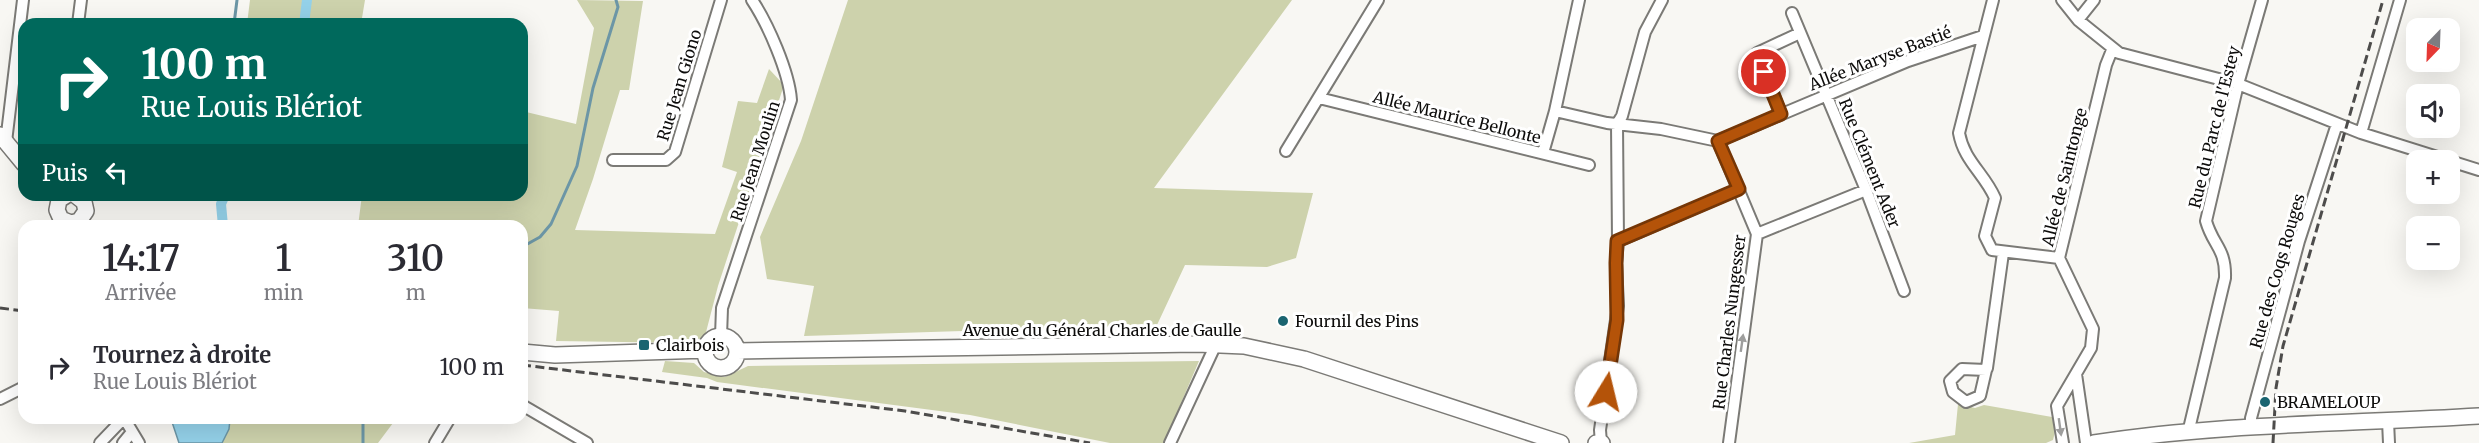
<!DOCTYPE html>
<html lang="fr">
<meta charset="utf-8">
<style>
body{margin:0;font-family:Merriweather,serif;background:#f7f7f7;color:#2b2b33;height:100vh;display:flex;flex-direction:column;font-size:22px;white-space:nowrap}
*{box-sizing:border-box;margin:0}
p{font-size:20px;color:#7c7c81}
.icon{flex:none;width:33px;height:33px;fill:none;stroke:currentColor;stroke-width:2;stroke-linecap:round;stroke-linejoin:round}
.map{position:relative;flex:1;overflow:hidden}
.drawer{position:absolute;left:18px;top:220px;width:510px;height:204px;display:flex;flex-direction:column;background:#fff;border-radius:18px;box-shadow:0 6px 24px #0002}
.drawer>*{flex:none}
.banner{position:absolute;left:18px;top:18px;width:510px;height:183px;border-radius:18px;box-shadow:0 6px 24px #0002;background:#00695c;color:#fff;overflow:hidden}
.needle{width:39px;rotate:203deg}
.buttons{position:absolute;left:2406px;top:18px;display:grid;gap:12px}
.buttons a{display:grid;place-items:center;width:54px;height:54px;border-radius:12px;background:#fff;box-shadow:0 6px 24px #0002;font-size:30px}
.pin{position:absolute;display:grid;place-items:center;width:51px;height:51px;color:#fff;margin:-26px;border:3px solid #fff;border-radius:50%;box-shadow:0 2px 6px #0007}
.me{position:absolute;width:66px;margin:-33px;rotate:9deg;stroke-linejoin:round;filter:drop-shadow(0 0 4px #0008)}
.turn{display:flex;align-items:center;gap:21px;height:126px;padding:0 24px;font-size:27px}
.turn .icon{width:78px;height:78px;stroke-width:2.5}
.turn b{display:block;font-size:42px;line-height:51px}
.then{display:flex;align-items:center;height:57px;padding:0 24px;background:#0003;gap:12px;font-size:22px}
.eta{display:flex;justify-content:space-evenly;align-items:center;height:102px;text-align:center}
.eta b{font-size:36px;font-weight:600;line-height:42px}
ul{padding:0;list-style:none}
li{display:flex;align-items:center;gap:18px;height:90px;padding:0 24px}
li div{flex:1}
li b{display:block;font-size:22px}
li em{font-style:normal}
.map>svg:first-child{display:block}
.green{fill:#cdd2ac}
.water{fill:#94d1e9;stroke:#6c96a6;stroke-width:1.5}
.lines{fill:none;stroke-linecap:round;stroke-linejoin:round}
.stream{stroke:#6c96a6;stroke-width:3}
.canal{stroke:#94d1e9;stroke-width:10}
.street-casing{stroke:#7b7a76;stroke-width:14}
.secondary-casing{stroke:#7b7a76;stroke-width:18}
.street{stroke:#fff;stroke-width:10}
.secondary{stroke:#fff;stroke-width:15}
.rail{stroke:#4d4c4b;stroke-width:3;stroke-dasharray:9 4.5;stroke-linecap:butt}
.oneway{fill:#9e9e9d}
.route-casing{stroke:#753606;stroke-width:15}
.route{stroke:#b45309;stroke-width:10}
.poi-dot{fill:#1a6470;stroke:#fff;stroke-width:2}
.labels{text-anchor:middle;stroke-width:6;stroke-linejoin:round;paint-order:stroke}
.street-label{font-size:16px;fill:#0d0c0b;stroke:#fff}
.poi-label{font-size:16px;fill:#0d0c0b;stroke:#fff;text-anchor:start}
</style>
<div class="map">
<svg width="2479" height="443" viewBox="0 0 2479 443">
<rect width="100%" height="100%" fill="#f8f7f3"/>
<!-- green -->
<path class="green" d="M250,0H365L361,24H247Z
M577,0L643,1L629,90H620L593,179L575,230L715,234L737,172L722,167L738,101L757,103L769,69L784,85L718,286L705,336L691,343L556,341L559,311L522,308V226H358L362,195H522V111L576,124L594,28Z
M848,0H1292L1154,188L1313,193L1296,258L1267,267L1185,265L1157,325L804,336L814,286L767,279L760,237L801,141Z
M665,361L694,363L704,372L725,377L748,366L1199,361L1164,443H1110L970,415L717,382L707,378L662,372Z
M1958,404L1975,408L1984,405L2052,417L2055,432L2053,440L2046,443H1909L1955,435Z
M230,419H396L378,443H222L229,429Z"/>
<!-- water -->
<path class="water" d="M171,419H230L229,429L222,443H179Z"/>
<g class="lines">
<!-- stream -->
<path class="stream" d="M234,24L237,0
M522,247L540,237L551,224L577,166L593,88L618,7L616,0
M363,443V418"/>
<!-- canal -->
<path class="canal" d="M304,24L307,0
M223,226L221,204L225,195"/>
<!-- street casing -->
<g class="street-casing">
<path id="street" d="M1993,0L1959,133C1964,161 1984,173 1995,198L1985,236L1992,250L2059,258
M2062,0L2078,20L2119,53L2238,84L2361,133L2479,170
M1792,13L1866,190L1904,291
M2078,20L2094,0
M78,24L81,0
M1319,98L1589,165
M1555,111L1579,0
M1781,114L1757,53L1800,33
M2361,133L2400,0
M1718,141L1757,234L1729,443
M6,142L23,0
M1286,151L1378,0
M1543,153L1555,111L1607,123L1661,129L1718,141L1908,61L1983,36
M613,160H666L675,152L721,0
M1757,234L1866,190
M1618,241L1739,189
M721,336L722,308L791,100C789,72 768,24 752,0
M1986,370L1962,369L1950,381L1953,392L1966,402L1980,396L1986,370L1987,368L2003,253
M2076,374L2086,443
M0,399L24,387
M522,405L587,443
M124,418L139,443
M2388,421L2389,443
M2251,428V418L2299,241L2337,124
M2188,433L2225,278C2226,248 2213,246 2206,221L2238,84L2262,0
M100,443L124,418
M123,443L132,432
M435,443L450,418
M1170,443L1216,344
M1601,443L1600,430L1618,306L1616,263L1618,241L1617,124L1622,116L1645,32L1662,0
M2063,443L2057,406L2091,348L2093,329L2059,258L2106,65L2112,50"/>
</g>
<!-- secondary casing -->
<g class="secondary-casing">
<path id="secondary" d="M0,135L24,164
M67,195L59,200L57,210L61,219L71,223L79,221L86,211L84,202L75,195
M705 352a16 16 0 1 1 32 0a16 16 0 1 1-32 0Z
M737,351L1197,344L1244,346L1304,359L1561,443
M522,352L555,355L706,350
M1596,443H1602
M2094,443C2221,423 2351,424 2479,416"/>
</g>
<!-- street -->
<use href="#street" class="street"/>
<!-- secondary -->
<use href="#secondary" class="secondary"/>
<!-- rail -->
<path class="rail" d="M0,308L24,311
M522,365L905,411L1090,443
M2273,443L2276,388L2283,346L2383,0"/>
</g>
<!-- one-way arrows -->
<defs><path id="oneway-solid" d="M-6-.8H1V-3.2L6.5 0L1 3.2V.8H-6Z" transform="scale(1.5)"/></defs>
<g class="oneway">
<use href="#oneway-solid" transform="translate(1742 343) rotate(-82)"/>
<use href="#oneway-solid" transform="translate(2060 427) rotate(82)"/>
</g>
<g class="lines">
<!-- route casing -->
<g class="route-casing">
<path id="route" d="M1606,392L1617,320L1616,263L1617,241L1739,189L1718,141L1781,114L1764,72"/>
</g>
<!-- route -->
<use href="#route" class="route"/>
</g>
<!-- markers -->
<g class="poi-dot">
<circle cx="1283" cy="321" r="6"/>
<rect x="638" y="339" width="12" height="12" rx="3"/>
<circle cx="2265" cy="402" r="6"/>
</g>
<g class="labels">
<!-- street labels -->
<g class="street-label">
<text transform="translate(1880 58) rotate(-21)" y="6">Allée Maryse Bastié</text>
<text transform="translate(679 85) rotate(-73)" y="6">Rue Jean Giono</text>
<text transform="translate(1457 117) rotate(14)" y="6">Allée Maurice Bellonte</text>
<text transform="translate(2214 127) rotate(-76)" y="6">Rue du Parc de l'Estey</text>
<text transform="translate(755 161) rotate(-72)" y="6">Rue Jean Moulin</text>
<text transform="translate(1870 163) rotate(68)" y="6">Rue Clément Ader</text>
<text transform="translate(2064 177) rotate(-76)" y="6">Allée de Saintonge</text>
<text transform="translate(2277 271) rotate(-74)" y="6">Rue des Coqs Rouges</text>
<text transform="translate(1729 322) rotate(-83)" y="6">Rue Charles Nungesser</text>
<text x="1102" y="336">Avenue du Général Charles de Gaulle</text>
</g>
<!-- poi labels -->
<g class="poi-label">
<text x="1295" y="327">Fournil des Pins</text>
<text x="656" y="351">Clairbois</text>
<text x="2277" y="408">BRAMELOUP</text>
</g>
</g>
</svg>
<div class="buttons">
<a><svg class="needle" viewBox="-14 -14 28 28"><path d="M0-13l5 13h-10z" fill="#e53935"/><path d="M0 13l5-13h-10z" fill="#7c7c81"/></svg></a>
<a><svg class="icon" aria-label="sound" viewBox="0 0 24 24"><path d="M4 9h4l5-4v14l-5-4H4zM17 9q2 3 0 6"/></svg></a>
<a>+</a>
<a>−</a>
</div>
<div class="pin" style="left:1764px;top:72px;background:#d93025"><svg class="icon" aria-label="arrive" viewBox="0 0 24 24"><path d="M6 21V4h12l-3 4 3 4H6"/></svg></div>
<svg class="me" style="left:1606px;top:392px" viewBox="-20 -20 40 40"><circle r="19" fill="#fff"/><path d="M0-13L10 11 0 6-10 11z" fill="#b45309"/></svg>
<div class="banner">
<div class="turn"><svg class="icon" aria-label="right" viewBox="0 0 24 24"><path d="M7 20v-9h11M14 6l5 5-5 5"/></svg><div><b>100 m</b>Rue Louis Blériot</div></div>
<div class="then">Puis<svg class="icon" aria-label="left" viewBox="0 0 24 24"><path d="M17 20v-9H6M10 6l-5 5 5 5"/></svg></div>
</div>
<section class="drawer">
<div class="eta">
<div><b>14:17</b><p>Arrivée</p></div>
<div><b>1</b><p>min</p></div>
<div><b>310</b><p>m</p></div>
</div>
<ul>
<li><svg class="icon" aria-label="right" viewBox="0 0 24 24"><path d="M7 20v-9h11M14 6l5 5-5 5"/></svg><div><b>Tournez à droite</b><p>Rue Louis Blériot</p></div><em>100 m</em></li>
</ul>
</section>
</div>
